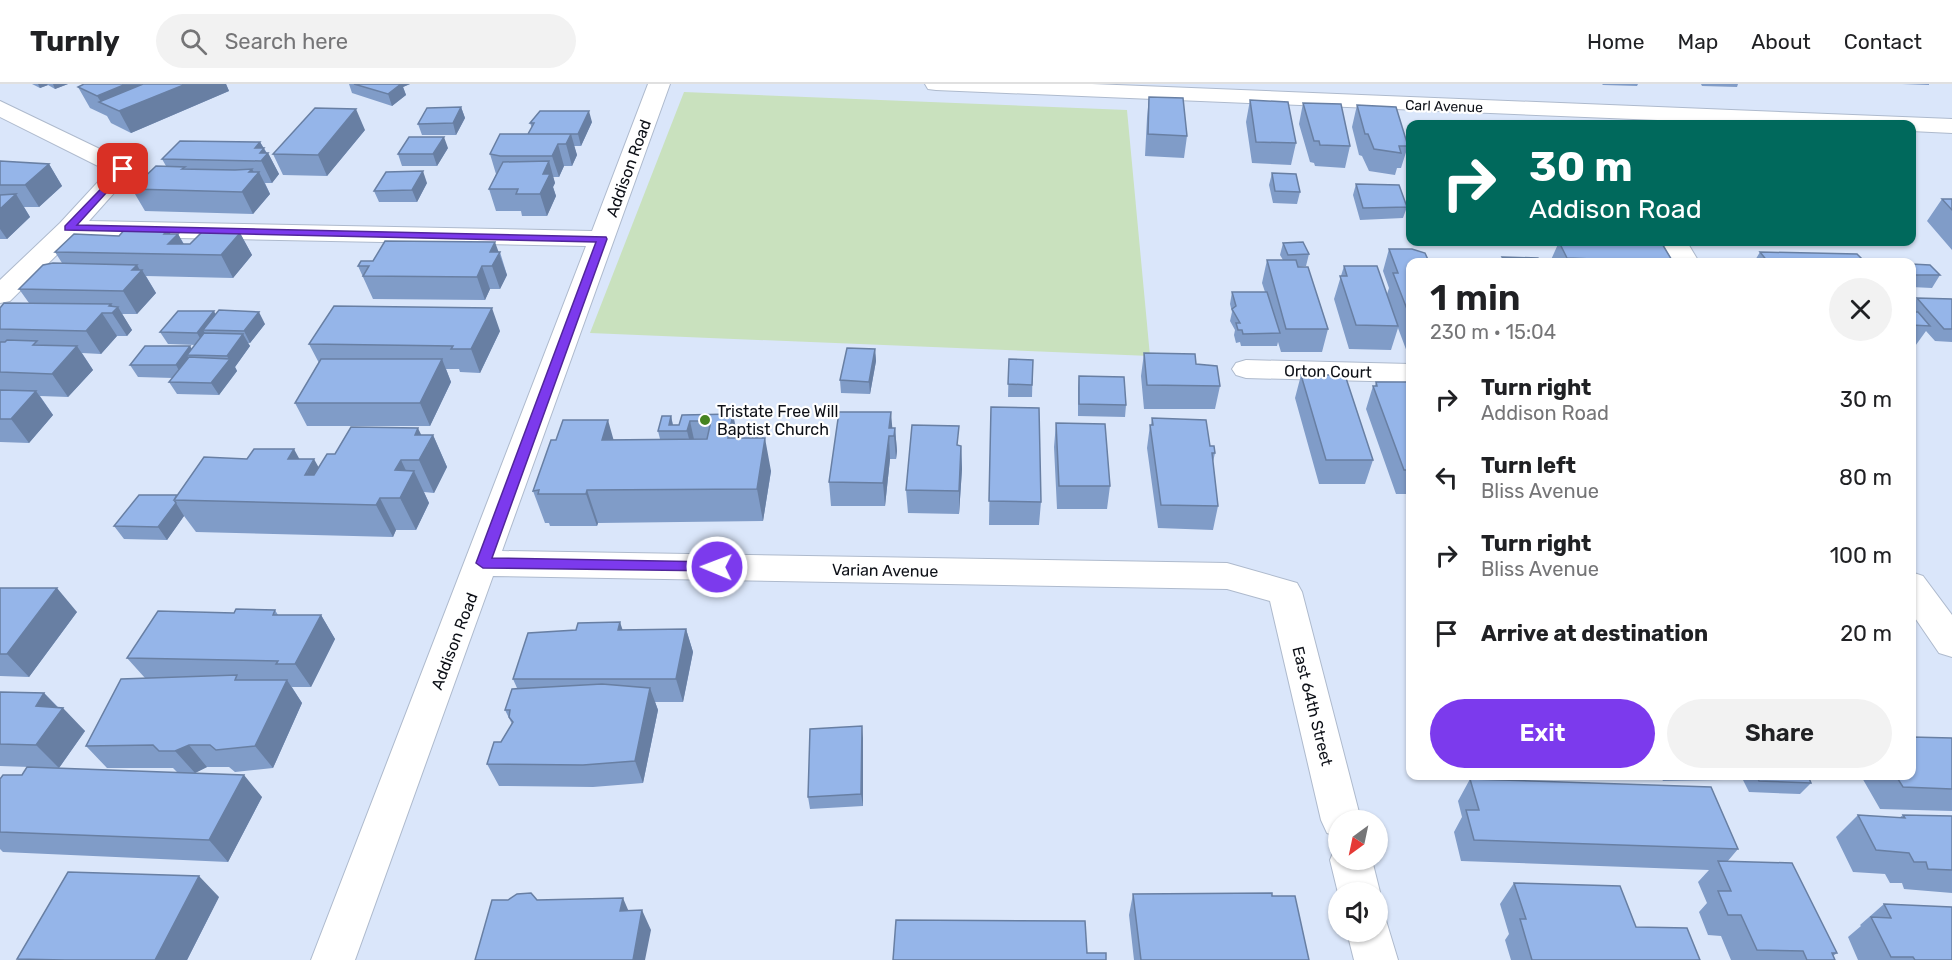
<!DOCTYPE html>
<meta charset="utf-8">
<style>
body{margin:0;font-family:Rubik,sans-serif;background:#f2f2f2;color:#202124;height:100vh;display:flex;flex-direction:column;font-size:22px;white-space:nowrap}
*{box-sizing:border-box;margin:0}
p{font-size:20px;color:#757577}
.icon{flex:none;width:33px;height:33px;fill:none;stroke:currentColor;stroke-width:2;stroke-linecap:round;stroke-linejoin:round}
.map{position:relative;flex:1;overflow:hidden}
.details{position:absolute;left:1406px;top:174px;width:510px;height:522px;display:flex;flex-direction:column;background:#fff;border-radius:12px;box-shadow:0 2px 4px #0004}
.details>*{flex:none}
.banner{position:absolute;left:1406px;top:36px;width:510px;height:126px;border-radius:12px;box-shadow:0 2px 4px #0004;background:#00695c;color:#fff;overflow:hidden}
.needle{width:39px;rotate:213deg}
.buttons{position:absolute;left:1328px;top:726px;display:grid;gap:12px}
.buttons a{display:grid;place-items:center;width:60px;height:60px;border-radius:50%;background:#fff;box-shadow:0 2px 4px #0004;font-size:30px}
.pin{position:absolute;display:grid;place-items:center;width:51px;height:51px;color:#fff;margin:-26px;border-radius:12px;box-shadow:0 3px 9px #0006}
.me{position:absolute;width:66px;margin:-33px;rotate:271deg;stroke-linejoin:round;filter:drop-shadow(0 0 4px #0008)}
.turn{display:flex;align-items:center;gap:21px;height:126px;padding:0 24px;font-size:27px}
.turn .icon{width:78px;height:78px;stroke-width:2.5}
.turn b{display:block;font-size:42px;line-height:51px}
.round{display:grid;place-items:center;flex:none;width:63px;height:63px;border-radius:32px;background:#f2f2f2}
.summary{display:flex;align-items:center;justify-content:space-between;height:102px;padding:0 24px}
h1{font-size:36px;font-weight:600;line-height:45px}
.primary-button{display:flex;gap:12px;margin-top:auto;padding:12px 24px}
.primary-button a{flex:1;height:69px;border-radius:36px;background:#7c3aed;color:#fff;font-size:24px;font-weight:600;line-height:69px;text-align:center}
.primary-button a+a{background:#f2f2f2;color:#202124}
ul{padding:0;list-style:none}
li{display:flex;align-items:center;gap:18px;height:78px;padding:0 24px}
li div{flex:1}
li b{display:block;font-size:22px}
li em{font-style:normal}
header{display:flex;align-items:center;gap:36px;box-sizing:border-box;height:84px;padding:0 30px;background:#fff;border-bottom:2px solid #e0e0e0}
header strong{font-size:28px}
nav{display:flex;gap:33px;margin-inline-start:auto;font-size:21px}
.search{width:420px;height:54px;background:#f2f2f2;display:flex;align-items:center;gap:15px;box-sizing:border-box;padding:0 21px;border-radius:33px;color:#757577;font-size:22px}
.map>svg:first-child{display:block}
.green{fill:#c9e1be}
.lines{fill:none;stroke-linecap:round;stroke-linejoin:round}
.minor-casing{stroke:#aebacd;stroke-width:2}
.minor{fill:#fff;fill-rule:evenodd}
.wall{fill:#809cc8}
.shaded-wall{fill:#687fa3}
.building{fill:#95b5e9;stroke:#687fa3;stroke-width:1.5}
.route{fill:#7c3aed;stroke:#51269a;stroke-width:1.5}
.poi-dot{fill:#468320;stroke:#fff;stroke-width:2}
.labels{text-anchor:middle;stroke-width:4.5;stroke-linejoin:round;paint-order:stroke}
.far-street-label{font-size:14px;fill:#0d1017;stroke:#fff}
.street-label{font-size:16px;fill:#0d1017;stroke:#fff}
.poi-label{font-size:16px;fill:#0d1017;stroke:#fff;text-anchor:start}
</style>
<header>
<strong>Turnly</strong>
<div class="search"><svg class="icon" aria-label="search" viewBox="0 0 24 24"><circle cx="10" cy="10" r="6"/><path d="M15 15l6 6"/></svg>Search here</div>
<nav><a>Home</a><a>Map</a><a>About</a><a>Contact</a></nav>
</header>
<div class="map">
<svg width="1952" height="876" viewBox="0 0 1952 876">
<rect width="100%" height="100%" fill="#dae6fa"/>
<!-- green -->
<path class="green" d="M684,8L1127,26L1150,272L590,249Z"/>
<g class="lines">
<!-- minor casing -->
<g class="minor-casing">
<path id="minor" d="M648,0H670L502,467L1227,479L1297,499L1302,508L1361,736H1338V753L1327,749L1321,736L1270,517L1227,505L493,492L355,876H311L586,162L76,152L10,217L0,219V196L60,139L108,87L0,33V17L131,80L135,85L131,90L89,137L592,147Z
M925,0H1092L1952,35V49L1911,47V40H1755L936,6L928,5Z
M1662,158H1687L1699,178H1673Z
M1246,276L1410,280V298L1246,294L1236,291L1232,285L1236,279Z
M1911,488L1923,492L1952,531V573L1939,569L1911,528Z
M1336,762L1338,776H1372L1380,808L1377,816V808L1338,809L1330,776Z
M1377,830L1385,833L1398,876H1354L1347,848H1377Z"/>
</g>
<!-- minor -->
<use href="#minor" class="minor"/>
</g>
<!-- wall -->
<path class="wall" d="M32,0H68L55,5L48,1L40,4Z
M84,0H226L229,7L131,49L111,39L107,32L90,24L78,3Z
M349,0H410L403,3L406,11L392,22L352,9Z
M1602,0H1638L1637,2L1603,1Z
M1701,0H1738L1737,3L1702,2Z
M1902,0H1929V1Z
M1149,13L1187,52L1184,74L1145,72L1147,34Z
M1250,16L1296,59L1291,81L1252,79L1246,38Z
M1303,19L1350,62L1345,84L1315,82L1314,79L1310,78L1299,40Z
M1357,21L1408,62L1401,84H1397L1395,91L1369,87L1362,72L1359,71L1352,43Z
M461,23L465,34L456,51H422L418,40Z
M592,38L581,62H574L577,71L572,82H564L559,93H553L555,99L553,103L556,112L547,132H522L521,127H496L489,105L496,90L490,70L528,50L532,44L530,39Z
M365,46L327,92L283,91L273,70Z
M260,58L267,69H268L279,90L272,99H265L270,110L253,130L145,127L132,105L166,82L162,75Z
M448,64L437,82H402L398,70Z
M0,77L49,80L62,102L39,123H24L30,133L7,155H0Z
M1272,89L1300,108L1297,120L1273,119L1269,101Z
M427,99L417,118H379L374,107Z
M1356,100L1407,123L1403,134L1360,136L1353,111Z
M1942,115H1952V166L1927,137Z
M240,149L252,171L233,194L146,192L156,209L137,230H122L132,246L127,252H117L101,270L82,269L93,286L68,313L40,312L53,331L29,359L0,358V224L29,219L19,205L62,179L55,168L119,152L178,150L184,160H190Z
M1549,158H1661L1673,178H1550L1559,158Z
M1283,159L1309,170L1306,182L1298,183L1328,245L1322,268H1281L1278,258L1277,262H1241L1240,258L1236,259L1234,251L1235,246L1230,237L1232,228L1230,220L1232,208H1265L1262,199L1267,176H1283L1280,171Z
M1389,165L1410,178V268H1407L1398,244L1391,266L1349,265L1334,215L1344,182L1387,210L1389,204L1383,187Z
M500,168L507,191L500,205H490L485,216L373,215L358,182L373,177Z
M1760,168L1865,178H1754Z
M1911,180L1940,191L1932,204L1911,203Z
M1917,214L1952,215V258L1935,257L1926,247L1913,265H1911V223Z
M216,231L265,240L250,259H248L250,262L235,283L237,287L219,311L177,310L169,298L173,294L138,293L130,281L192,265L196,261L168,260L160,248Z
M500,247L480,289L460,288L459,285H446L451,298L430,342H307L295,319L319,279L309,260Z
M875,265L876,277L870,310L841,309L840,296Z
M1144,269L1220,302L1215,325H1144L1141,292Z
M1009,275L1033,276L1032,313H1008Z
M1301,291L1373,376L1365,400H1319L1295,314Z
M1079,292L1126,321L1125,333L1078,332V304Z
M1376,298H1410V410H1396L1366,325L1373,302H1375Z
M991,323L1041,418L1039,441H989Z
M733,330L738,354L771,387L763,437L598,439L597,442H550L549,439H545L533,407L660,355L658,347L671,332L673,341H679L682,331Z
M1152,334L1210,362L1215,369L1213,378L1218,422L1213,446L1158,444L1147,364L1150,341H1151Z
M1056,339L1110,402L1107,425H1057L1054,363Z
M892,344H895L897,367L896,375H890L885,422H831L829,398Z
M421,351H433L447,383L434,409L424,408L429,419L416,446H396L393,453L196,448L184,432L167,456L124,455L114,442L177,411L247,375H299L319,383L335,370Z
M959,362H961L962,385L959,430L908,429L906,406Z
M0,504L77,528L29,593L0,592Z
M275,526L278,531H321L335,555L311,603H292L290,600L302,619L273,684L235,688L229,683H207L195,689L262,713L228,778L3,768L0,765V695L22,691L178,689L173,684H107L86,662L145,594L127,574L234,529Z
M686,545L693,568L683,618H655L658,626L643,699L593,703L499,702L487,680L512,640L505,626L517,604L513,595L623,546Z
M0,608L44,609L59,624L85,647L59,684L0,682Z
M1410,629V642L1408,634Z
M863,654V722L810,725L808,713Z
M1952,654V727L1880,725L1861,692H1911Z
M1660,692H1728L1724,696L1663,697Z
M1741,692H1808L1811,699L1800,710L1749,708Z
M1470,695L1738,765L1727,778L1837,869L1833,872L1835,876H1731L1721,852L1708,851L1699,828L1707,819L1698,798L1709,786L1461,777L1454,748L1462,733L1458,717Z
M1858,731L1899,734L1903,731L1952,732V809L1904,805L1902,799H1890L1885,790L1853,788L1836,753Z
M1514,799L1700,876H1511L1505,856L1509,850L1500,820Z
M1133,810L1272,812L1309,876H1134L1129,831Z
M219,813L187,876H19L17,875Z
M1884,820L1952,876H1858L1848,853L1861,842L1860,841Z"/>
<!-- shaded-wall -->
<path class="shaded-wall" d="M38,0H47L48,1L40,4Z
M53,0H68L55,5Z
M126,0H226L229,7L131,49L119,27L101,18L97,12Z
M393,0H410L403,3L406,11L392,22L388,10Z
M461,23L465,34L456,51L453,39Z
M356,25L365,46L327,92L318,71Z
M589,27L592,38L581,62L578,50Z
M571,50L577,71L572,82L566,60Z
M444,53L448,64L437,82L433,70Z
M260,58L267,70L268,69L279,90L272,99L255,64Z
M558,60L564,82L559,93L552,72Z
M549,77L555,99L553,103L556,112L547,132L540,110L543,90Z
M49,80L62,102L39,123L25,101Z
M252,85L256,92L259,88L270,110L253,130L242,108L249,88Z
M423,87L427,99L417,118L412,106Z
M16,110L30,133L7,155L0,145V125Z
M168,145L173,155L178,150L189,170H174L164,150Z
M240,149L252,171L233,194L221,171Z
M495,158L507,191L500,205L492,182L490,168Z
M137,181L141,188L142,186L156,209L137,230L123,207L132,186Z
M482,182L490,205L485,216L477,193Z
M111,220L115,227L118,223L132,246L127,252L112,229L109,222Z
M492,224L500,247L480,289L471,265Z
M214,227L220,239L203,246L209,255L204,261L197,249Z
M259,228L265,240L250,259L244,247Z
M102,229L117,252L101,270L86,247Z
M243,250L250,262L235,283L237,287L219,311L211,299L229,276L227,272Z
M77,262L93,286L68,313L52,290Z
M190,262L196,271H187L193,281L183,294L176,281Z
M875,265L876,277L870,310L869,298Z
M442,275L451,298L430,342L420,319Z
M36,307L53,331L29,359L11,335Z
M891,328L893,352L889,344Z
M733,330L739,363L728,354Z
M671,332L674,347L669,341Z
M608,336L617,368L602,356Z
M690,337L697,369L695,379L687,347Z
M418,344L427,363L433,351L447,383L434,409L419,376L415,351Z
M895,344L897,367L896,375L894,352Z
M889,352L890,375L885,422L883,399Z
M765,354L771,387L763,437L757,405Z
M961,362L962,385L959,430V407Z
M294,365L307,389L314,375L332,407L325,420L288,375Z
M401,376L410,395L414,387L429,419L416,446L400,414L395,386Z
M587,406L598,439L597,442L586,410Z
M380,414L396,446L393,453L376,421Z
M176,419L184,432L167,456L158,443Z
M57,504L77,528L29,593L7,570Z
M321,531L335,555L311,603L295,580Z
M620,538L628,562L618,546Z
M686,545L693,568L683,618L676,595Z
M287,596L302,619L273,684L255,662Z
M650,604L658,626L643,699L635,677Z
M44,609L61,627L63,624L85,647L59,684L36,661V622Z
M862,642L863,654V722L861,710Z
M189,661L207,683L195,689L175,667Z
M244,691L262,713L228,778L209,756Z
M199,792L219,813L187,876H155Z
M623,814L632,835L620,827Z
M642,826L651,846L645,876H633Z"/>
<!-- building -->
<path class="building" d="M84,0H126L97,12L78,3Z
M143,0H186L119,27L99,18Z
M354,0H401L388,10Z
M1149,13L1183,14L1187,52L1148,50Z
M1250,16L1288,18L1296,59L1256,58Z
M1303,19L1341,20L1350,62L1320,61L1319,57H1314Z
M1357,21L1396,23L1408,62H1399L1401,69L1374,65L1368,50H1365Z
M461,23L453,39L418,40L427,24Z
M315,24L356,25L318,71L273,70Z
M540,27H589L578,50H528L534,39H530Z
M1797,37L1828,40H1800Z
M1664,38L1708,39L1709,40H1665Z
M500,50H571L566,60H558L552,72H500L490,70Z
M409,53H444L433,70H398Z
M180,57L260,58L255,64H264L260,69H268L261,77L162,75Z
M0,77L49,80L25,101H0Z
M549,77L543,90H550L540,110H516L518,105H489L503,78Z
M156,82L185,83L182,85L235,86L252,85L249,88H259L242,108L132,105Z
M423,87L412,106L374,107L386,88Z
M1272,89L1296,90L1300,108L1275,107Z
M1356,100L1399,101L1407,123L1363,124Z
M16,110L0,125V111Z
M1942,115H1952V126Z
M126,144L168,145L164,150H178L168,160H190L202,148L240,149L221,171L55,168L74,150L119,152Z
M385,157L495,158L490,168H500L492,182H482L477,193L363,192L369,182H358L361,177H373Z
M1303,158L1309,170L1288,171L1283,159Z
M1559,158H1661L1673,178L1567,174Z
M1389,165H1412L1425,169L1429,178H1410V233L1393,189H1398Z
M1760,168L1857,170L1865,178H1768Z
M1502,173L1538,174L1540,178H1505Z
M1267,176H1296L1298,183H1308L1328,245H1286Z
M53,179L137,181L132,186H142L123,207L19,205L43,181Z
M1911,180L1930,181L1940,191H1911Z
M1344,182H1377L1398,242L1356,241L1340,192H1347Z
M1232,208H1267L1280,249L1243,250L1242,246H1238L1236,239H1240L1232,225L1236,222Z
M1917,214L1952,215V245H1944Z
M4,219L111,220L109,222L118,223L112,229H102L86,247L0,245V224Z
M334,222L492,224L471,265H451L453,262L309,260Z
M219,226L259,228L244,247L203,246Z
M178,227H214L197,249L160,248Z
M1911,228H1918L1930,242L1911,241Z
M204,249L243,250L227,272L187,271Z
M7,256L37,257L33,261L77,262L52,290L0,288V258H5Z
M145,262H190L176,281H130Z
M847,264L875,265L869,298L840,296Z
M1144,269L1195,270L1196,280L1217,282L1220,302L1147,301Z
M189,273L230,275L211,299L169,298Z
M321,275H442L420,319H295Z
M1009,275L1033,276L1032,301L1008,300Z
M1301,291H1345L1373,376H1326Z
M1079,292L1124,293L1126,321L1079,320Z
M1376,298H1410V386H1404L1373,302H1377Z
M0,306L36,307L11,335H0Z
M991,323L1039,324L1041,418L989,417Z
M839,328H891L889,344H895L894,352H889L883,399L829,398Z
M733,330L728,354H765L757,405L587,406L586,410H538L539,406L533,407L551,356H556L563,336H608L602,356L707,355L711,337H690L687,347H658L662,332H671L669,341H679L682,331Z
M1152,334L1206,336L1210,362H1214L1215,369H1212L1218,422L1161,421L1150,341H1153Z
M1056,339L1105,340L1110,402H1059Z
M912,341L959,342L957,361L961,362L959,407L906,406Z
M351,343L418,344L415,351H433L419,376H401L395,386L414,387L400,414H380L376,421L174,416L204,373L247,375L254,365H294L288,375H314L305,391H314L327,370H335Z
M139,411H177L174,416L176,419L158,443L114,442Z
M0,504H57L7,570H0Z
M236,525L275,526L273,531H321L295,580H276L278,577L127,574L158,527L234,529Z
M620,538L618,546L686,545L676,595H513L528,549L576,546L578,539Z
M237,591L235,596H287L255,662L216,666L210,661H189L175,667H159L153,661L86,662L121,595Z
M602,600L650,604L635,677L583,681L487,680L494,658H501L513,638L509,633L510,626H505L512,605Z
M0,608L44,609L36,622L63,624L36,661L0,660Z
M862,642L861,710L808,713L810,645Z
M1911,653L1952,654V705L1903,703L1896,692H1911Z
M27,683L244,691L209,756L0,748V695L3,691H22Z
M1757,692H1808L1811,699L1759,697Z
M1470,695L1711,703L1738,765L1474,756L1466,726H1479Z
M1858,731L1905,734L1903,731L1952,732V786L1928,785L1926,778H1914L1909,769L1876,766Z
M1718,777L1792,779L1837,869H1832L1835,876H1807L1803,867L1757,866L1741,831H1728L1718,807H1731Z
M68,788L199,792L155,876H65L17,875Z
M1514,799L1620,802L1636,843L1687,844L1700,876H1532L1520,835H1526Z
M531,809L537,816L623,814L620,827L642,826L633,876H475L492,816H508L517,810Z
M1272,809V812H1295L1309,876H1141L1133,810Z
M1884,820L1952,823V876H1915L1913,873H1891L1871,833L1891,834Z
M896,836L1085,837L1087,869H1106V876H893Z"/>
<!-- route -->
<path class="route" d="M123,82L128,85L126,87L77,141L606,153L607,155L492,474L717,478L724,483L722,487L483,484L476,479L596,158L65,146V142Z"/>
<!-- markers -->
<circle class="poi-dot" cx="705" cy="336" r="6"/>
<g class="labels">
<!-- far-street labels -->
<g class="far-street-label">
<text transform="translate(1444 22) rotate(2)" y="5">Carl Avenue</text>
</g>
<!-- street labels -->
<g class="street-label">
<text transform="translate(628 84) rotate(-70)" y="6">Addison Road</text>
<text transform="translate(1328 287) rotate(1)" y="6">Orton Court</text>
<text transform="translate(885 486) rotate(1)" y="6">Varian Avenue</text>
<text transform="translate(454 557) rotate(-69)" y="6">Addison Road</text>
<text transform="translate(1313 622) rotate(76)" y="6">East 64th Street</text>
</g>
<!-- poi labels -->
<g class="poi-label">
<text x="717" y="333">Tristate Free Will<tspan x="717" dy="18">Baptist Church</tspan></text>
</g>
</g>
</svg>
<div class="buttons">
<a><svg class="needle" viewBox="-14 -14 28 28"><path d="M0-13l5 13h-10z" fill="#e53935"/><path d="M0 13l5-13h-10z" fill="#757577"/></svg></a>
<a><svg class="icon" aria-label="sound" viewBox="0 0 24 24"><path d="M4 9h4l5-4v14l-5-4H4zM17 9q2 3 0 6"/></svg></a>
</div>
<div class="pin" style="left:123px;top:85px;background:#d93025"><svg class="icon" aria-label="arrive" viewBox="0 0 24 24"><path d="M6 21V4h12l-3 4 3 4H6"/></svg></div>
<svg class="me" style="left:717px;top:483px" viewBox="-20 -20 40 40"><circle r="17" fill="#7c3aed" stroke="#fff" stroke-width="3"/><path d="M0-11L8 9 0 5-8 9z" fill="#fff"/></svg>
<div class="banner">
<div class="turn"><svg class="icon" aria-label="right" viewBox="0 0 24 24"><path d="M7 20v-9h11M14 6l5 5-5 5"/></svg><div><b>30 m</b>Addison Road</div></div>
</div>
<section class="details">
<div class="summary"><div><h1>1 min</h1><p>230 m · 15:04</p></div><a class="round"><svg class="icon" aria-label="close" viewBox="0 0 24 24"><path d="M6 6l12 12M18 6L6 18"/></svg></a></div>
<ul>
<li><svg class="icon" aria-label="right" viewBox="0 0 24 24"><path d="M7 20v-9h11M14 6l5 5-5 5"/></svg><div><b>Turn right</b><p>Addison Road</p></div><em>30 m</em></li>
<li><svg class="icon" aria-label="left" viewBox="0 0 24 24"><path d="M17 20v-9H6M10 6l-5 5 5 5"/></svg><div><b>Turn left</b><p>Bliss Avenue</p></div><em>80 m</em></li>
<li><svg class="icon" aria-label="right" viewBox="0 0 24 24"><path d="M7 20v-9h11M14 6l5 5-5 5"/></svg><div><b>Turn right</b><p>Bliss Avenue</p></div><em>100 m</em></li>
<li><svg class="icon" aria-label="arrive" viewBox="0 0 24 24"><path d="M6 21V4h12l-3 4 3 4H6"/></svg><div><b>Arrive at destination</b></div><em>20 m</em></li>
</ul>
<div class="primary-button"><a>Exit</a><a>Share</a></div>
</section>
</div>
